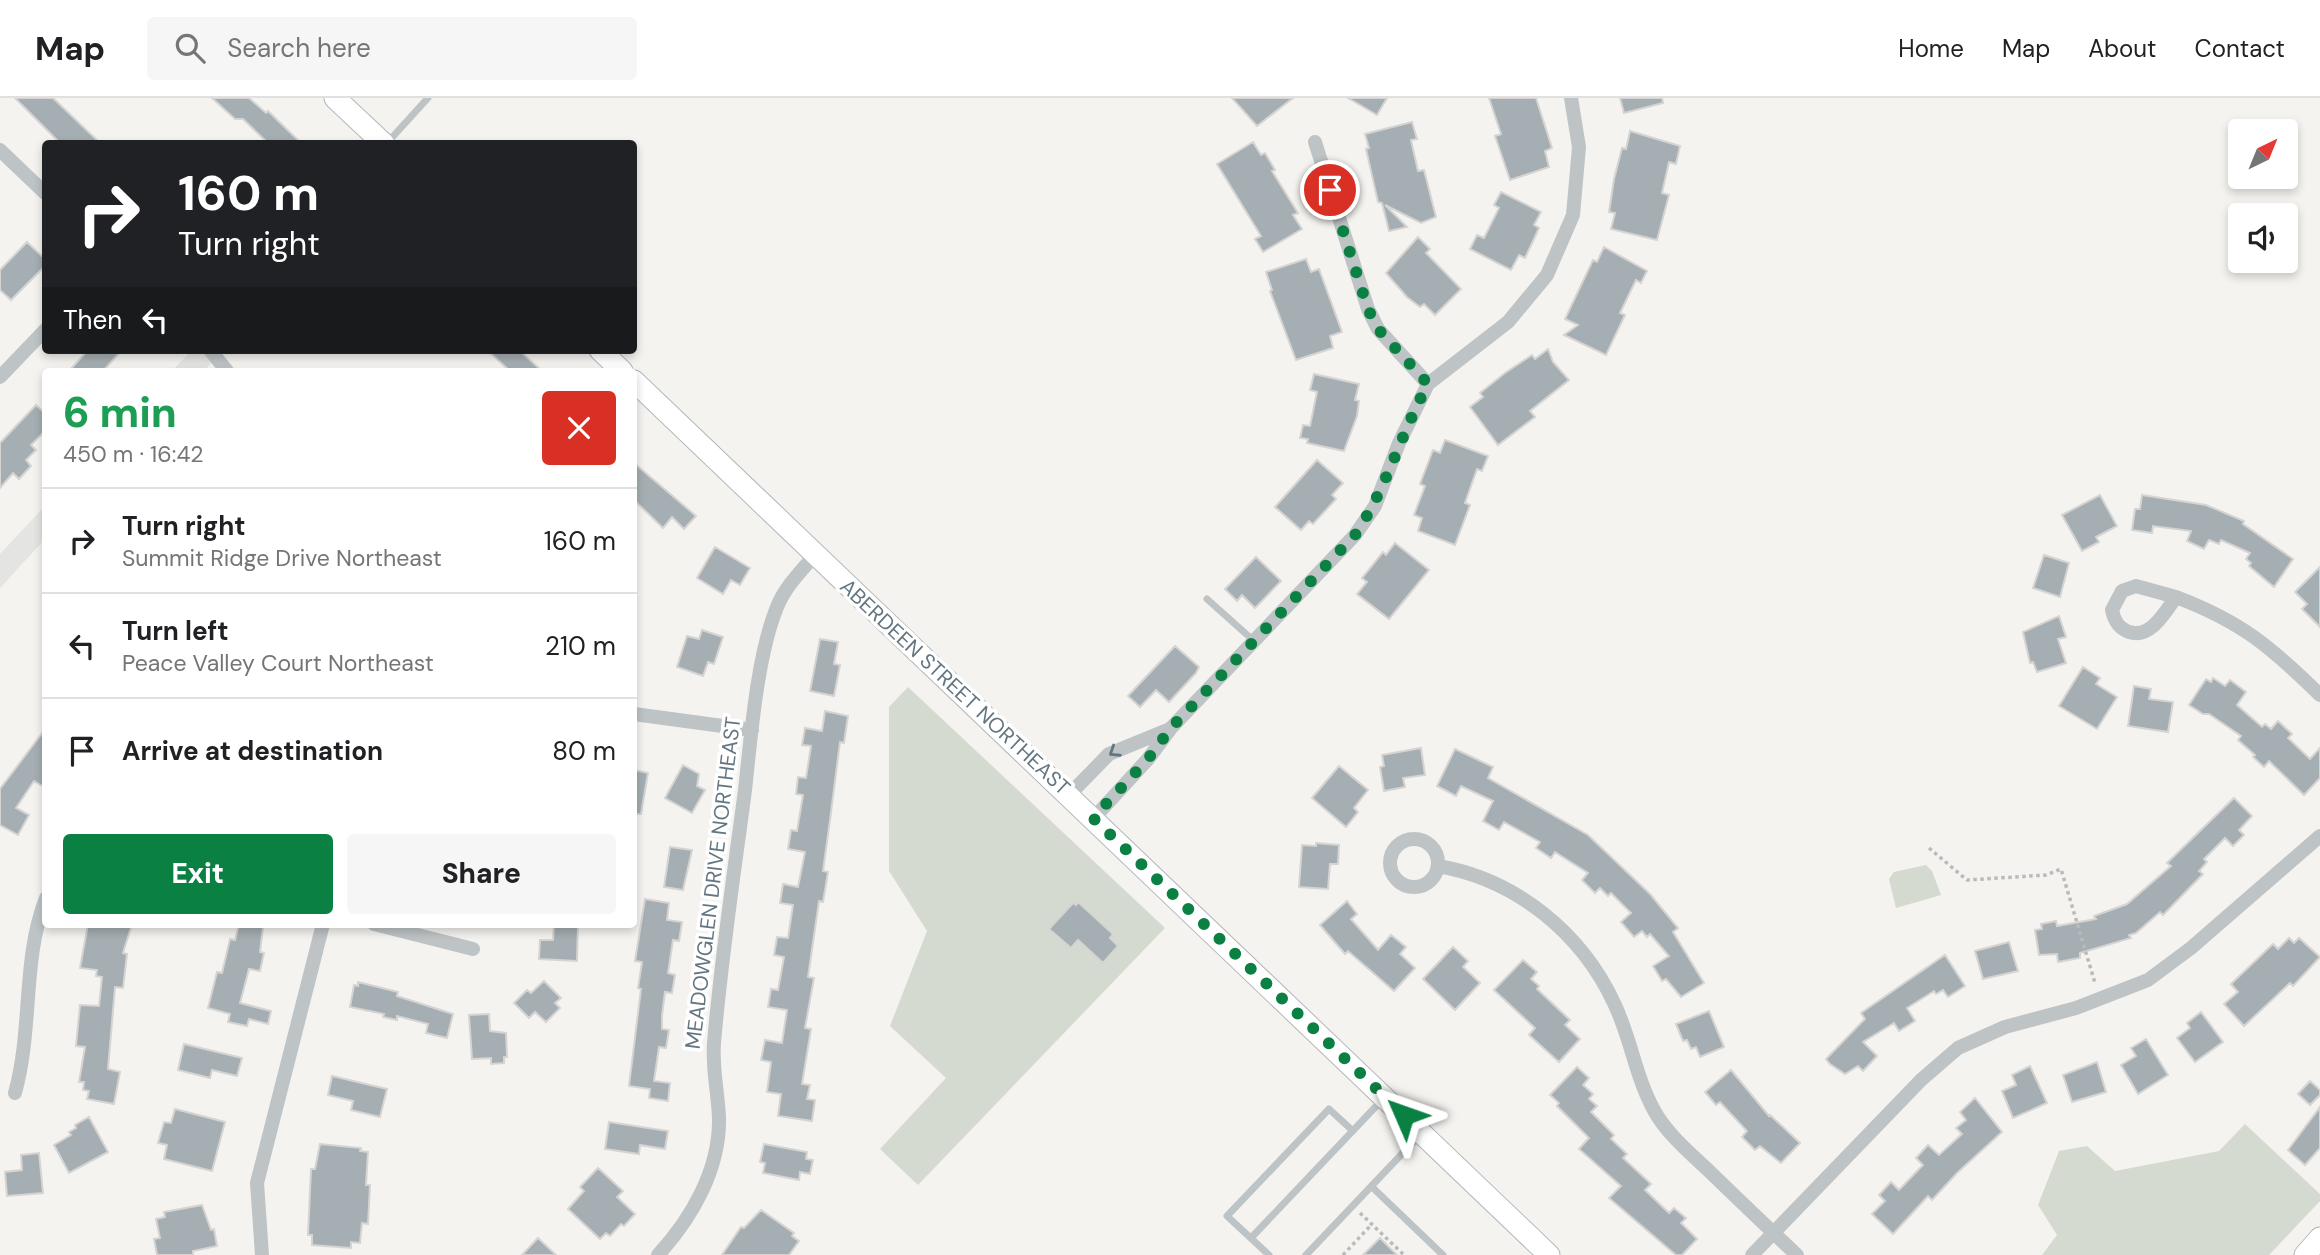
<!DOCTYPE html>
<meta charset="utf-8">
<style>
body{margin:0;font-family:"DM Sans",sans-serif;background:#f6f6f6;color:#202124;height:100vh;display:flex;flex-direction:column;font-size:26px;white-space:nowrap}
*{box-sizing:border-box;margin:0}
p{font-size:23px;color:#757577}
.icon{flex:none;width:38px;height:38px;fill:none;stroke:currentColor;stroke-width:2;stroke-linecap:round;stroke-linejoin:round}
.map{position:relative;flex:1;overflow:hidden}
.side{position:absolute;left:42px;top:270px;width:595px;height:560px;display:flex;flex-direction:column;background:#fff;border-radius:7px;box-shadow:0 4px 10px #0003}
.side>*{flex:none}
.banner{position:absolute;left:42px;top:42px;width:595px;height:214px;border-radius:7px;box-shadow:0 4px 10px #0003;background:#202124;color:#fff;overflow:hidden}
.needle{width:46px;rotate:43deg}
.tools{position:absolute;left:2228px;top:21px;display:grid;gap:14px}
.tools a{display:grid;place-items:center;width:70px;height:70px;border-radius:7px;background:#fff;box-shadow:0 4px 10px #0003;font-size:35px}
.pin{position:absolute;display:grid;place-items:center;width:60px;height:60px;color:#fff;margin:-30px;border:4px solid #fff;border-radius:50%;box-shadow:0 2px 7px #0007}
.me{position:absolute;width:77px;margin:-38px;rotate:313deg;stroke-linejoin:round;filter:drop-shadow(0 0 5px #0008)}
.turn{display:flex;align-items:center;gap:24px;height:147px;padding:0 21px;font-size:32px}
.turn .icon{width:91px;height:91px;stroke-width:2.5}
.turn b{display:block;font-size:49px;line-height:60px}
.then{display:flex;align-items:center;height:66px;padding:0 21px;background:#0003;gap:14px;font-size:26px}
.round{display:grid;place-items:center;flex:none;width:74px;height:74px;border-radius:7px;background:#f6f6f6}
.summary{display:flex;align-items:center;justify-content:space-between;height:119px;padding:0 21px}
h1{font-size:42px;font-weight:800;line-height:52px;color:#1e9e55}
.cta{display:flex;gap:14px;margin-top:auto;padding:14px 21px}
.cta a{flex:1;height:80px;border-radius:7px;background:#0b8043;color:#fff;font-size:28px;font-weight:800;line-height:80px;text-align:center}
.cta a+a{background:#f6f6f6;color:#202124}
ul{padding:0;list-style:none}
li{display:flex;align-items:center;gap:21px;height:105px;padding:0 21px;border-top:2px solid #e0e0e0}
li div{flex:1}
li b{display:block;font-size:26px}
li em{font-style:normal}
header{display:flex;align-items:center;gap:42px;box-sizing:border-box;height:98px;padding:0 35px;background:#fff;border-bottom:2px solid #e0e0e0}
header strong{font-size:33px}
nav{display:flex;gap:38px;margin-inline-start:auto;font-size:24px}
.search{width:490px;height:63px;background:#f6f6f6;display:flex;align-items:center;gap:18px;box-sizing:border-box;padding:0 24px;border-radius:7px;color:#757577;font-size:26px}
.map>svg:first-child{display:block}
.built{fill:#e4e5e3}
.green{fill:#d5dad0}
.building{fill:#a5aeb2;stroke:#d5d4d2;stroke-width:2}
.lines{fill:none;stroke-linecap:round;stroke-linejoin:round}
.secondary-casing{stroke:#b3b8bc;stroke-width:23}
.path{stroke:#b8bbbc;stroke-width:3.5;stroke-dasharray:3.5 3.5;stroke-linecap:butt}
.lane{stroke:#bec3c5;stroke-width:7}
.street{stroke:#bec3c5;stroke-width:14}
.secondary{stroke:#fff;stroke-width:21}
.oneway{stroke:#637680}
.route{stroke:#0b8043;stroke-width:12;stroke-dasharray:0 21.6}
.labels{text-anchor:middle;stroke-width:7;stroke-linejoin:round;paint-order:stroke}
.street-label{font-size:21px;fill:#637680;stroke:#fff}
</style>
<header>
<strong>Map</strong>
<div class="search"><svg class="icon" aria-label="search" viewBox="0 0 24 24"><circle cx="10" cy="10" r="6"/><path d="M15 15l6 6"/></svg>Search here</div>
<nav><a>Home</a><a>Map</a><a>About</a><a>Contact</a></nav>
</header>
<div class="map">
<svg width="2320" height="1157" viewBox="0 0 2320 1157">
<rect width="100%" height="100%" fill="#f4f3ef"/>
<!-- built -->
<path class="built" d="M192,252H223L204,273H172Z
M45,408V441L0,490V456Z"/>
<!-- green -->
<path class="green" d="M908,589L1165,830L918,1087L880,1051L946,980L890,928L927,833L889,773V609Z
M1926,767L1932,773L1941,797L1896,810L1889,781L1894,774Z
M2245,1026L2320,1096V1103L2269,1157H2042L2057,1137L2038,1107L2059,1053L2087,1048L2115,1073L2219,1053Z"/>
<!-- building -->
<path class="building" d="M15,0H53L101,46H61Z
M212,0H249L266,15L268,13L302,46H269L243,21H235Z
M1232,0H1293L1257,28Z
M1348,0H1387L1377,17Z
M1489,0H1536L1552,50L1545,53L1549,69L1510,82L1495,38L1501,36Z
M1620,0H1662L1663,5L1624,15Z
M1412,24L1417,41L1411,42L1418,73L1424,72L1436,119L1421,125L1385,107L1407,129L1389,133L1382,105L1378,104L1366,51L1369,50L1365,36Z
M1630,33L1680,48L1676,66L1669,64L1662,95L1669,97L1657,142L1611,131L1615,115L1609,114L1614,81L1622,50L1626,51Z
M1253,44L1261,57L1265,55L1275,72L1272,73L1298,115L1293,117L1302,131L1263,154L1255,141L1261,138L1217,66Z
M1501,94L1541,114L1534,127L1539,130L1533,143L1525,160L1519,157L1511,172L1470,151L1477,137L1484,140L1499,110L1494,107Z
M1418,139L1430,151L1426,155L1461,191L1435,217L1424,206L1420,209L1407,199L1386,175Z
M27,144L46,162V167L11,202L0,192V172Z
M1604,149L1647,173L1641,185L1636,182L1620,215L1625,217L1606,257L1564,237L1578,227L1565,221L1593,162L1597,164Z
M1306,161L1311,174L1319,171L1342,234L1330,238L1333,250L1296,262L1270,193L1272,192L1266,174Z
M1548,251L1553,264L1569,282L1530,313L1535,319L1498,347L1470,309L1483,299L1480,295L1505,275L1532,257L1535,261Z
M88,252H122L103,273H69Z
M487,252H519L542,273H510Z
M1314,276L1359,286L1355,302L1359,303L1357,318L1344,353L1307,345L1308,341L1300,340L1303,327L1310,328L1317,294L1310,292Z
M36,307L46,316V332L31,347L36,352L26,362L31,368L19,381L13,375L0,390V345Z
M1445,342L1488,358L1482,373L1477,371L1465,405L1470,407L1455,447L1418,433L1422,420L1414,417L1425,388L1420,386L1433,352L1440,355Z
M1317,362L1343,385L1332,397L1336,401L1313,426L1309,423L1301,432L1275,409Z
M634,365L696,418L684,431L672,419L663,430L634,402Z
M2100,397L2117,428L2096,439L2099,444L2082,453L2062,417Z
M2142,397L2206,407L2244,423L2243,426L2293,461L2274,489L2249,468L2251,465L2246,461L2250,455L2221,442L2219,446L2209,442L2204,451L2187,443L2191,433L2153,428L2152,435L2132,432L2135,411H2140Z
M1395,445L1429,472L1389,521L1357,496L1367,484L1362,480L1383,454L1386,457Z
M715,449L750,470L740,487L731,482L723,496L697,480Z
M2044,457L2069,465L2060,499L2033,490Z
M1256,459L1281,483L1255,510L1242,497L1237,503L1225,491Z
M2320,469V529L2302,511L2307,506L2295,494Z
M2059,518L2066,539L2058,541L2066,565L2037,574L2033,564L2030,565L2023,534Z
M702,532L723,539L714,566L708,564L703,578L677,569L687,538L699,541Z
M820,541L838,544L834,566L840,567L834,598L810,593Z
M1175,548L1199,569L1196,575L1169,604L1156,592L1140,609L1128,598Z
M2083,569L2100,580L2096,586L2117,599L2097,631L2059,608Z
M2213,580L2225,588L2230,582L2246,594L2237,607L2262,629L2265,626L2271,631L2278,623L2292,636L2288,640L2310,661L2320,650V680L2304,697L2269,663L2264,669L2253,659L2255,657L2238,642L2241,638L2209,616H2203L2189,607L2206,581L2211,584Z
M2134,588L2151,591L2149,601L2173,604L2168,634L2128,628Z
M825,613L848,618L844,645L840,644L830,722L823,773L828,774L823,804L819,803L808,879L814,880L805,930L811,931L802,986L810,987L807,1001L815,1002L812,1023L778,1018L781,996L767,994L771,964L761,962L765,942L782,945L787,912L768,909L771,891L778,892L784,859L774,857L777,839L788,840L793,807L780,805L783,786L798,789L805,754L788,751L791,732L797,733L803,697L796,696L798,679L806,680L811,648L802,647L805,630L822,633Z
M46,630V690L34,683L16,710L29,717L18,737L0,727V691Z
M1421,650L1425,677L1403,680L1405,689L1384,693L1380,669L1384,668L1382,657Z
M1455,651L1493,669L1488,680L1588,737L1650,796L1678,830L1673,834L1704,885L1681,899L1666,881L1662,883L1653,868L1669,858L1650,836L1647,839L1642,833L1634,839L1621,824L1631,815L1611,795L1608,798L1600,790L1595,795L1582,782L1588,775L1555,754L1551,760L1536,750L1540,744L1504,724L1499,732L1483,723L1493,703L1461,688L1456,698L1437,688Z
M683,667L699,676L697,688L705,692L692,715L665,700Z
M1339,668L1368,692L1354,710L1358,714L1346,729L1312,700Z
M634,672L648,675L641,716H634Z
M2234,700L2252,718L2239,732L2244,737L2233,748L2225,740L2204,761L2207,764L2199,773L2203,776L2163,817L2160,814L2136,835L2129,837L2131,840L2080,855V860L2058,864L2057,856L2039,857L2035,832L2042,831L2041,826L2056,823L2057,828L2096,821L2094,818L2127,806L2171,768L2167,765Z
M1316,745L1339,747L1338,766H1330L1328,791L1299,789L1302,747L1316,748Z
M670,749L692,752L683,792L664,789Z
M645,801L669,805L667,822L682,824L679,843L673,842L668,875L675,877L672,895L665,894L662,917V931L669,932L666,950L659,949L654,983L670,985L668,1003L649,1000L650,991L629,988L641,891L638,890L642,864L635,863Z
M1347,803L1357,816L1351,821L1378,852L1391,837L1406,849L1400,856L1415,870L1394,893L1348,853L1345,856L1320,827Z
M1078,804L1113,836L1110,840L1118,848L1103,865L1078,842L1071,850L1049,831L1073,805L1076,807Z
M88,826H132L123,855L127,856L123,890L115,889L108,971L120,974L114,1006L87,1001L89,993L83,992L84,984H79L85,949L76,948L80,907L99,908L102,879L96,878L97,872L80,870Z
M239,826L263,829L260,854L264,855L260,873L249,871L240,905L271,913L268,926L249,921L247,928L228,924L230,916L208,910L217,874L222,875L230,841L235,842Z
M554,826H578L577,863L539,861L540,842H553Z
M2289,840L2294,845L2299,840L2320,859L2293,888L2290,885L2244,928L2224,906L2238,894L2231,886L2273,846L2278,851Z
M2009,844L2018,873L1983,881L1975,853Z
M1453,849L1468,863L1463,869L1480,885L1455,912L1423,881Z
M1945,857L1965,888L1948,899L1943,892L1936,896L1934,893L1907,910L1915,923L1899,933L1894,925L1863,944L1877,958L1863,973L1858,968L1845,976L1830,966L1826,961L1865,921L1861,915Z
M1523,862L1537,874L1531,881L1539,888L1537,891L1570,922L1565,927L1580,941L1559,964L1529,937L1535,930L1494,892Z
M544,883L561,900L555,905L560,910L546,924L535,914L529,920L514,905L527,892L531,895Z
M358,884L398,894L397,898L453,916L447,940L426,935L428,926L397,918V922L383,919L384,916L350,909L354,887L358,888Z
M1709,913L1724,949L1700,959L1696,949L1691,951L1687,942L1683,943L1676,926Z
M2201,914L2223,944L2195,964L2177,940L2190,930L2187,925Z
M489,916L490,933L506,935L507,959H504V965L491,966V960L472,961L469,917Z
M2146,941L2168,977L2138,996L2121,967L2136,958L2131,950Z
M184,946L242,960L237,978L212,972L210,980L178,972Z
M2097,964L2106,994L2072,1004L2063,977Z
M2030,968L2047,1005L2013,1020L2002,993L2016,987L2012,977Z
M1577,969L1589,980L1583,987L1593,996L1589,1001L1597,1008L1591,1014L1614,1037L1611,1041L1627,1056L1623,1060L1651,1086L1645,1092L1669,1115L1674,1110L1686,1120L1681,1125L1697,1141L1682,1157H1676L1609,1100L1621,1088L1579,1051L1589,1040L1557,1008L1559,1005L1550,997Z
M1731,972L1769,1018L1770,1017L1800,1045L1781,1065L1760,1048L1755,1052L1742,1039L1747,1033L1720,1004L1716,1007L1705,994Z
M332,978L387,991L380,1019L351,1012L353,1003L328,997Z
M2310,983L2320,992V997L2310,1007L2298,996Z
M1975,1000L2002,1034L1957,1075L1932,1102L1928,1098L1893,1136L1872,1116L1885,1103L1879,1097L1891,1084L1899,1092L1923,1067L1916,1060L1928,1047L1939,1057L1962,1036L1956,1030L1966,1022L1960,1014Z
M2320,1009V1050L2305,1067L2288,1052Z
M175,1011L225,1024L212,1073L164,1061L167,1047L158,1045L164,1024L171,1025Z
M89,1019L108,1054L69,1075L54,1047L71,1037L69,1034L76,1030L75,1027Z
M609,1024L668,1033L665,1051L640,1047L639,1056L605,1051Z
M320,1046L361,1050L360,1053L368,1054L366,1087H370L368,1126L362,1125L360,1145L351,1144V1150L312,1147V1137H308L311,1071H315Z
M764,1046L807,1054L806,1061L813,1062L810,1076L800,1074L799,1082L763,1075L765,1065L760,1064Z
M39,1055L43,1095L7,1098L5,1074L22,1072L21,1057Z
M598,1070L623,1093L617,1099L635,1116L624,1128L621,1126L610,1138L606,1135L600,1141L568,1111L584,1093L580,1089Z
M202,1107L211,1132L214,1131L217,1148L193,1153V1157H157L154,1141L160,1140L156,1121L165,1119L164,1114Z
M761,1112L794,1135L792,1138L799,1143L789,1157H722L741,1129L744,1130Z
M538,1140L556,1157H522Z
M1380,1140L1397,1157H1363Z"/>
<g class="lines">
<!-- secondary casing -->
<g class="secondary-casing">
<path id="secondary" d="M335,0L384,46
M600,252L622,273
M634,283L1549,1157
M2305,1157L2320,1140"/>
</g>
<!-- path -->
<path class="path" d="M1929,750L1967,782L2046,777L2061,771L2095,885
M1360,1115L1404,1157
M1343,1157L1372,1126"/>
<!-- lane -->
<path class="lane" d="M387,45L428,0
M1207,501L1254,543
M1372,1089L1443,1157
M1251,1140L1382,1002
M1269,1157L1227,1118L1329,1011L1353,1033
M1306,1157L1419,1038"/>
<!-- street -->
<path class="street" d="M1315,44L1368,211L1378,231L1428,286
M0,52L46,96
M210,252L227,273
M0,279L46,231
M2136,488L2176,499C2165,514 2151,541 2129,534C2118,530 2114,522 2112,512L2122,493Z
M2176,499C2242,524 2271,549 2320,597
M634,616L752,632
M1069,697L1109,656L1170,631
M1093,721L1148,661L1171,630L1355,437L1375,408L1399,345L1428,286L1508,224L1547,177L1573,117L1579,49L1571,0
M1390 765a24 24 0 1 1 48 0a24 24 0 1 1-48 0Z
M1438,768C1515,781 1581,834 1614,905C1632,942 1636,984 1658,1019C1671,1039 1691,1056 1709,1073C1738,1101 1767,1129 1797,1157
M374,826L473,851
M15,995C33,930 22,861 46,800
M262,1157L257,1085L323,826
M658,1157C692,1120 720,1071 719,1020C718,994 712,971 714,945C721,861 734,776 745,692C751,638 757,558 777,509C785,489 801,473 814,458
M1752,1157L1921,982L1958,950L2005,929L2076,910L2148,882L2191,850L2320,738"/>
<!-- secondary -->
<use href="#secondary" class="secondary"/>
</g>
<!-- one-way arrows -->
<defs><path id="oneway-chevron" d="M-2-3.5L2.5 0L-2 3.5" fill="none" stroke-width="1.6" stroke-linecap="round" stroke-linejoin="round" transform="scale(1.75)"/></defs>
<use class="oneway" href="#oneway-chevron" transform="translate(1114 654) rotate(147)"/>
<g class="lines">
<!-- route -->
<path class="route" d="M1330,92L1368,211L1378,231L1428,286C1401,335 1387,390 1355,437L1171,630L1148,661L1093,720L1404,1017"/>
</g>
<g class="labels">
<!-- street labels -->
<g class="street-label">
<text transform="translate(955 589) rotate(43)" y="7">ABERDEEN STREET NORTHEAST</text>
<text transform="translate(713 785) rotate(-83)" y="7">MEADOWGLEN DRIVE NORTHEAST</text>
</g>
</g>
</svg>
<div class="tools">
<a><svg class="needle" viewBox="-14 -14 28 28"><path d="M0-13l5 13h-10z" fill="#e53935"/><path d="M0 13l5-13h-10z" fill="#757577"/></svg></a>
<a><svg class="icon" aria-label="sound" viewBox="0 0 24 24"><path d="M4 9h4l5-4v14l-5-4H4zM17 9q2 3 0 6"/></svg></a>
</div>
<div class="pin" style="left:1330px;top:92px;background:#d93025"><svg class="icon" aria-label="arrive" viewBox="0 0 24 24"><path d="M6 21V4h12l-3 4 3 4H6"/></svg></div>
<svg class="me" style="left:1404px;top:1017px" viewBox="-20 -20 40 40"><path d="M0-17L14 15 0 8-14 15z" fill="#0b8043" stroke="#fff" stroke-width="4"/></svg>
<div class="banner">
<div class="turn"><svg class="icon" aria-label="right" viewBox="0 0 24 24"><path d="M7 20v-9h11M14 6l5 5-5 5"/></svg><div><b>160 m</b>Turn right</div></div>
<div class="then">Then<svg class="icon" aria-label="left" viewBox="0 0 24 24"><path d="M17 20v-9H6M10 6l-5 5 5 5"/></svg></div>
</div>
<section class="side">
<div class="summary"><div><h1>6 min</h1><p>450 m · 16:42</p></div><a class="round" style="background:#d93025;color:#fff"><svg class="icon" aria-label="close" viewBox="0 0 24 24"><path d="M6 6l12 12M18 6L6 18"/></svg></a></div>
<ul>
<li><svg class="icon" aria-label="right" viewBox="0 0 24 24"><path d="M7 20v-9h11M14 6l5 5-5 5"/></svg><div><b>Turn right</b><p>Summit Ridge Drive Northeast</p></div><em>160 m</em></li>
<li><svg class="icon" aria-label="left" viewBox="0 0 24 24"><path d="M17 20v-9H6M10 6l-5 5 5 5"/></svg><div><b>Turn left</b><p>Peace Valley Court Northeast</p></div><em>210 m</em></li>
<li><svg class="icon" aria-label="arrive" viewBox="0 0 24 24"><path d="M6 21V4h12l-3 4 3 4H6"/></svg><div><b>Arrive at destination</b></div><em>80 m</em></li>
</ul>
<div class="cta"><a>Exit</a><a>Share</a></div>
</section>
</div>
